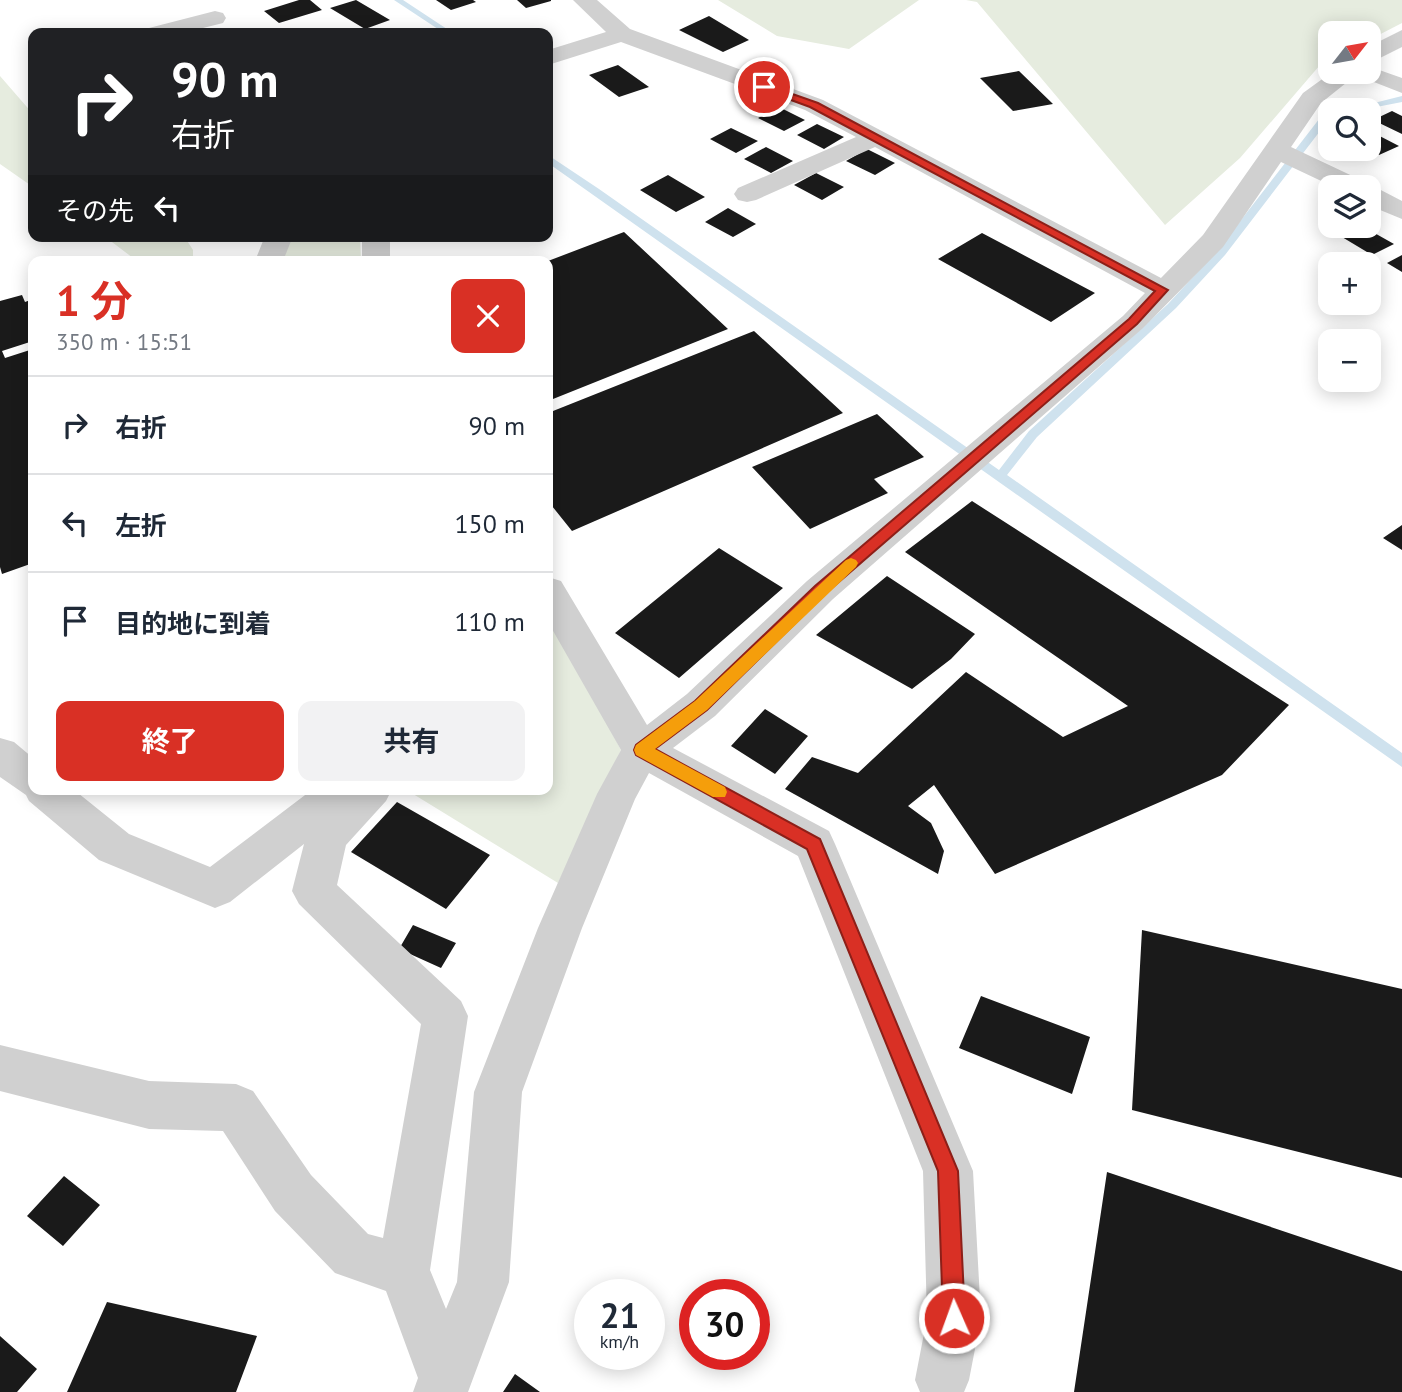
<!DOCTYPE html>
<html lang="ja">
<meta charset="utf-8">
<style>
body{margin:0;font-family:"PT Sans","Noto Sans JP",sans-serif;background:#f2f2f3;color:#1f2937;height:100vh;display:flex;flex-direction:column;font-size:26px;white-space:nowrap}
*{box-sizing:border-box;margin:0}
p{font-size:23px;color:#747a83}
.icon{flex:none;width:38px;height:38px;fill:none;stroke:currentColor;stroke-width:2;stroke-linecap:round;stroke-linejoin:round}
.map{position:relative;flex:1;overflow:hidden}
.sheet{position:absolute;left:28px;top:256px;width:525px;height:539px;display:flex;flex-direction:column;background:#fff;border-radius:14px;box-shadow:0 4px 18px #0003}
.sheet>*{flex:none}
.top-card{position:absolute;left:28px;top:28px;width:525px;height:214px;border-radius:14px;box-shadow:0 4px 18px #0003;background:#202124;color:#fff;overflow:hidden}
.needle{width:46px;rotate:59deg}
.tools{position:absolute;left:1318px;top:21px;display:grid;gap:14px}
.tools a{display:grid;place-items:center;width:63px;height:63px;border-radius:14px;background:#fff;box-shadow:0 4px 18px #0003;font-size:35px}
.speed{position:absolute;left:574px;top:1279px;display:flex;gap:14px;font-size:35px;font-weight:700;text-align:center}
.speed>*{display:grid;place-content:center;width:91px;height:91px;border-radius:50%;background:#fff;box-shadow:0 4px 18px #0003;line-height:1}
.speed small{font-size:18px;font-weight:400}
.speed .limit{border:10px solid #d22;background:#fff;color:#111}
.pin{position:absolute;display:grid;place-items:center;width:60px;height:60px;color:#fff;margin:-30px;border:4px solid #fff;border-radius:50%;box-shadow:0 2px 7px #0007}
.me{position:absolute;width:77px;margin:-38px;rotate:358deg;stroke-linejoin:round;filter:drop-shadow(0 0 5px #0008)}
.turn{display:flex;align-items:center;gap:24px;height:147px;padding:0 28px;font-size:32px}
.turn .icon{width:91px;height:91px;stroke-width:2.5}
.turn b{display:block;font-size:49px;line-height:60px}
.then{display:flex;align-items:center;height:66px;padding:0 28px;background:#0003;gap:14px;font-size:26px}
.round{display:grid;place-items:center;flex:none;width:74px;height:74px;border-radius:14px;background:#f2f2f3}
.headline{display:flex;align-items:center;justify-content:space-between;height:119px;padding:0 28px}
h1{font-size:42px;font-weight:700;line-height:52px;color:#d93025}
.primary-button{display:flex;gap:14px;margin-top:auto;padding:14px 28px}
.primary-button a{flex:1;height:80px;border-radius:14px;background:#d93025;color:#fff;font-size:28px;font-weight:700;line-height:80px;text-align:center}
.primary-button a+a{background:#f2f2f3;color:#1f2937}
ul{padding:0;list-style:none}
li{display:flex;align-items:center;gap:21px;height:98px;padding:0 28px;border-top:2px solid #e0e1e3}
li div{flex:1}
li b{display:block;font-size:26px}
li em{font-style:normal}
.map>svg:first-child{display:block}
.green{fill:#e6ecdf}
.lines{fill:none;stroke-linecap:round;stroke-linejoin:round}
.stream{fill:#cfe2ee;fill-rule:evenodd}
.building{fill:#1a1a1a}
.minor{fill:#d0d0d0;fill-rule:evenodd}
.route{fill:#d93025;stroke:#8d1f18;stroke-width:2}
.slow{fill:#f59e0b}
</style>
<div class="map">
<svg width="1402" height="1392" viewBox="0 0 1402 1392">
<rect width="100%" height="100%" fill="#fff"/>
<!-- green -->
<path class="green" d="M718,0H919L849,49L777,36Z
M966,0H1402V23L1369,40L1368,33H1330V60L1320,65L1240,158L1165,225L977,2Z
M0,76L33,114V187L0,164Z
M104,236H184L193,250V261H137Z
M289,236H360L361,261H278Z
M548,612L621,750L558,883L405,789H548Z"/>
<g class="lines">
<!-- stream -->
<path class="stream" d="M394,0H403L453,33H444Z
M1402,96V102L1361,110H1346Z
M1330,112V118L1225,255L1176,308L1037,437L1007,475L1402,753V767L548,163V156L551,157L599,189L999,470L1029,431L1168,304L1217,251L1323,114Z"/>
</g>
<!-- building -->
<path class="building" d="M299,0H310L322,10L279,23L264,11Z
M356,0L390,20L365,29L330,8Z
M436,0H473L476,2L451,10Z
M517,0H551V1L526,8Z
M709,16L749,40L723,52L679,30Z
M618,65L649,87L619,97L589,75Z
M1019,71L1053,104L1013,111L980,78Z
M779,107L805,120L784,131L758,118Z
M1392,111L1402,116V134L1373,120Z
M817,124L844,137L824,149L797,135Z
M731,128L758,141L736,153L710,139Z
M1368,130L1399,146L1379,155L1368,149Z
M766,147L793,161L771,173L744,159Z
M867,149L895,163L875,175L846,161Z
M816,173L844,187L822,200L794,185Z
M668,175L705,197L676,212L640,190Z
M728,208L756,224L733,237L705,222Z
M1354,226H1362L1394,244L1372,255L1337,234Z
M624,232L728,329L548,401V261Z
M982,233L1095,293L1051,322L938,259Z
M1402,255V272L1387,263Z
M22,295L25,302L33,299V341L2,351L5,358L33,349V563L2,574L0,567V301Z
M754,331L843,413L572,531L548,501V413Z
M877,414L924,457L874,479L888,493L810,529L752,467Z
M972,501L1289,705L1222,775L995,874L934,785L908,806L931,823L944,851L938,874L785,789L812,757L858,773L966,672L1063,737L1128,706L905,552Z
M1402,525V550L1383,538Z
M719,548L783,588L679,678L615,633Z
M887,576L975,634L951,659L912,689L816,635Z
M765,709L808,736L775,774L731,746Z
M397,802L490,855L446,909L351,852Z
M413,925L456,943L441,968L399,949Z
M1142,930L1402,989V1178L1132,1110Z
M981,996L1090,1037L1072,1094L959,1048Z
M1107,1172L1402,1271V1392H1074Z
M64,1176L100,1205L63,1246L27,1216Z
M107,1302L257,1336L236,1392H67Z
M0,1336L37,1369L17,1392H0Z
M515,1374L540,1392H503Z"/>
<g class="lines">
<!-- minor -->
<path class="minor" d="M573,0H597L630,29L823,100L1161,278L1203,235L1303,93L1332,72H1368V66L1402,78V93L1356,75L1321,103L1291,147L1363,181L1367,186L1377,188L1402,201V219L1368,205V187H1334L1281,162L1223,247L1143,328L833,599L715,716L673,748L829,831L835,844L973,1171L981,1318L969,1380L964,1392H920L915,1380L927,1318L923,1171L798,856L649,773L635,799L582,928L522,1092L509,1282L468,1392H413L418,1378L386,1291L335,1273L275,1211L223,1131L149,1129L0,1091V1045L149,1081L236,1084L253,1091L311,1175L368,1234L383,1238L421,1024L299,904L292,891L304,844L230,902L215,908L99,860L29,801L26,795L0,777V738L14,742L33,758V789H73L129,834L210,867L313,789H392L386,801L346,845L337,885L461,1001L468,1016L430,1270L446,1309L457,1282L474,1092L538,928L597,794L621,750L548,622V577L561,581L647,725L687,694L807,581L1123,316L1145,293L875,147L756,200L747,202L738,200L734,194L738,188L856,137L805,110L621,42L548,65V50L606,32Z
M215,11L223,13L226,18L223,23L183,33H146L149,28Z
M1402,30V47L1368,64V47Z
M265,236H293L283,261H255Z
M362,236H390V261H362Z"/>
</g>
<!-- route -->
<path class="route" d="M764,84L818,103L1168,290L1137,324L825,594L707,710L655,749L820,839L958,1171L965,1318L962,1326L954,1329L946,1326L943,1318L938,1171L807,849L636,755L634,750L636,745L695,701L815,586L1129,319L1155,291L810,107L761,89V85Z"/>
<!-- slow -->
<path class="slow" d="M851,558L856,560L858,563L856,567L707,710L655,749L725,787L727,792L725,797H713L636,755L634,750L636,745L695,701L846,560Z"/>
</svg>
<div class="tools">
<a><svg class="needle" viewBox="-14 -14 28 28"><path d="M0-13l5 13h-10z" fill="#e53935"/><path d="M0 13l5-13h-10z" fill="#747a83"/></svg></a>
<a><svg class="icon" aria-label="search" viewBox="0 0 24 24"><circle cx="10" cy="10" r="6"/><path d="M15 15l6 6"/></svg></a>
<a><svg class="icon" aria-label="layers" viewBox="0 0 24 24"><path d="M12 4l9 5-9 5-9-5zM3 14l9 5 9-5"/></svg></a>
<a>+</a>
<a>−</a>
</div>
<div class="speed"><div>21<small>km/h</small></div><div class="limit">30</div></div>
<div class="pin" style="left:764px;top:87px;background:#d93025"><svg class="icon" aria-label="arrive" viewBox="0 0 24 24"><path d="M6 21V4h12l-3 4 3 4H6"/></svg></div>
<svg class="me" style="left:954px;top:1318px" viewBox="-20 -20 40 40"><circle r="17" fill="#d93025" stroke="#fff" stroke-width="3"/><path d="M0-11L8 9 0 5-8 9z" fill="#fff"/></svg>
<div class="top-card">
<div class="turn"><svg class="icon" aria-label="right" viewBox="0 0 24 24"><path d="M7 20v-9h11M14 6l5 5-5 5"/></svg><div><b>90 m</b>右折</div></div>
<div class="then">その先<svg class="icon" aria-label="left" viewBox="0 0 24 24"><path d="M17 20v-9H6M10 6l-5 5 5 5"/></svg></div>
</div>
<section class="sheet">
<div class="headline"><div><h1>1 分</h1><p>350 m · 15:51</p></div><a class="round" style="background:#d93025;color:#fff"><svg class="icon" aria-label="close" viewBox="0 0 24 24"><path d="M6 6l12 12M18 6L6 18"/></svg></a></div>
<ul>
<li><svg class="icon" aria-label="right" viewBox="0 0 24 24"><path d="M7 20v-9h11M14 6l5 5-5 5"/></svg><div><b>右折</b></div><em>90 m</em></li>
<li><svg class="icon" aria-label="left" viewBox="0 0 24 24"><path d="M17 20v-9H6M10 6l-5 5 5 5"/></svg><div><b>左折</b></div><em>150 m</em></li>
<li><svg class="icon" aria-label="arrive" viewBox="0 0 24 24"><path d="M6 21V4h12l-3 4 3 4H6"/></svg><div><b>目的地に到着</b></div><em>110 m</em></li>
</ul>
<div class="primary-button"><a>終了</a><a>共有</a></div>
</section>
</div>
